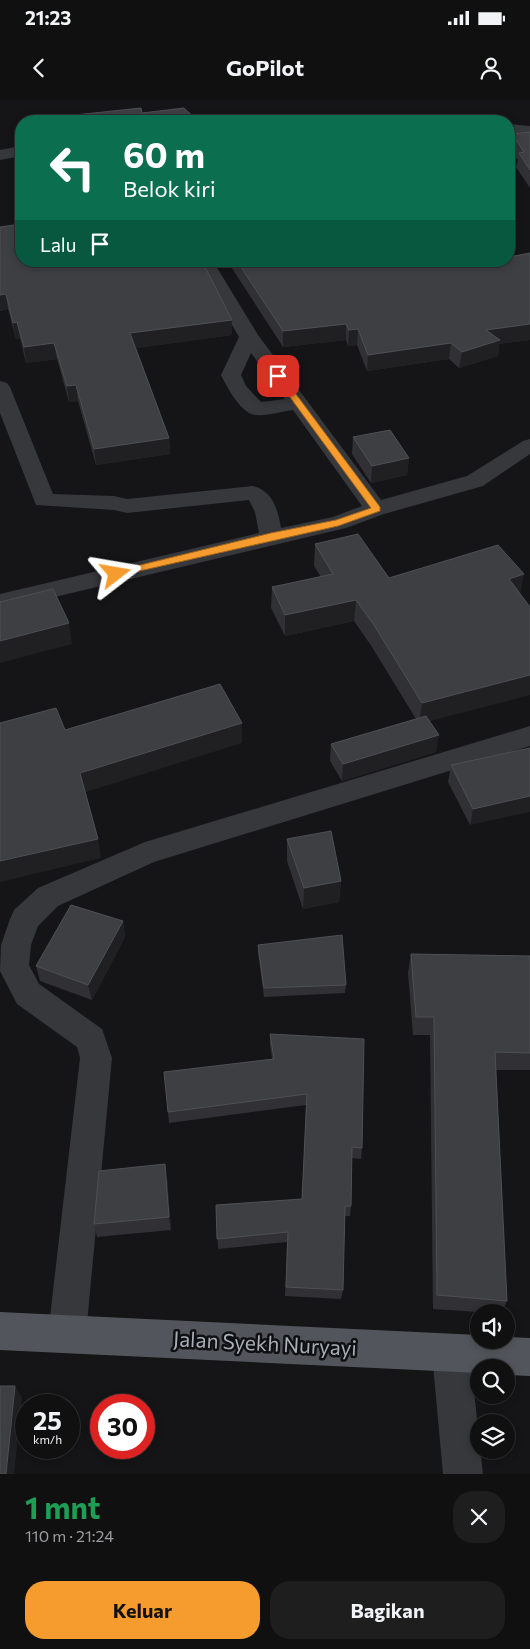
<!DOCTYPE html>
<html lang="id">
<meta charset="utf-8">
<style>
body{margin:0;font-family:Commissioner,sans-serif;background:#1e1e1f;color:#f1f3f6;height:100vh;display:flex;flex-direction:column;font-size:19px;white-space:nowrap}
*{box-sizing:border-box;margin:0}
p{font-size:16px;color:#9c9d9f}
.icon{flex:none;width:28px;height:28px;fill:none;stroke:currentColor;stroke-width:2;stroke-linecap:round;stroke-linejoin:round}
.map{position:relative;height:1374px;overflow:hidden}
.sheet{display:flex;flex-direction:column;background:#101011;flex:1}
.sheet>*{flex:none}
.hud{position:absolute;left:15px;top:15px;width:500px;height:152px;border-radius:20px;box-shadow:0 2px 8px #0003,0 0 0 1px #303031;background:#0b6e4f;color:#fff;overflow:hidden}
.tools{position:absolute;left:470px;top:1204px;display:grid;gap:10px}
.tools a{display:grid;place-items:center;width:45px;height:45px;border-radius:50%;background:#101011;box-shadow:0 2px 8px #0003,0 0 0 1px #303031;font-size:25px}
.speed{position:absolute;left:15px;top:1294px;display:flex;gap:10px;font-size:25px;font-weight:700;text-align:center}
.speed>*{display:grid;place-content:center;width:65px;height:65px;border-radius:50%;background:#101011;box-shadow:0 2px 8px #0003,0 0 0 1px #303031;line-height:1}
.speed small{font-size:12px;font-weight:400}
.speed .limit{border:8px solid #d22;background:#fff;color:#111}
.pin{position:absolute;display:grid;place-items:center;width:42px;height:42px;color:#fff;margin:-21px;border-radius:10px;box-shadow:0 2px 8px #0006}
.me{position:absolute;width:55px;margin:-28px;rotate:76deg;stroke-linejoin:round;filter:drop-shadow(0 0 4px #0008)}
.turn{display:flex;align-items:center;gap:18px;height:105px;padding:0 25px;font-size:22px}
.turn .icon{width:65px;height:65px;stroke-width:2.5}
.turn b{display:block;font-size:35px;line-height:42px}
.then{display:flex;align-items:center;height:48px;padding:0 25px;background:#0003;gap:10px;font-size:19px}
.round{display:grid;place-items:center;flex:none;width:52px;height:52px;border-radius:20px;background:#1e1e1f}
.summary{display:flex;align-items:center;justify-content:space-between;height:85px;padding:0 25px}
h1{font-size:30px;font-weight:700;line-height:38px;color:#1e9e55}
.cta{display:flex;gap:10px;margin-top:auto;padding:10px 25px}
.cta a{flex:1;height:58px;border-radius:20px;background:#f69c2e;color:#111;font-size:20px;font-weight:700;line-height:58px;text-align:center}
.cta a+a{background:#1e1e1f;color:#f1f3f6}
.status{display:flex;justify-content:space-between;align-items:center;height:35px;padding:0 25px;background:#101011;direction:ltr}
.status svg{height:14px;fill:currentColor}
header{display:flex;justify-content:space-between;align-items:center;height:65px;padding:0 25px;background:#101011;font-size:22px;font-weight:700}
.map>svg:first-child{display:block}
.lines{fill:none;stroke-linecap:round;stroke-linejoin:round}
.minor{fill:#36383c;fill-rule:evenodd}
.major{fill:#52555b;fill-rule:evenodd}
.wall{fill:#313135}
.shaded-wall{fill:#202023}
.building{fill:#3d3f43;stroke:#4e5055}
.route{fill:#f69c2e;stroke:#a0651e}
.labels{text-anchor:middle;stroke-width:5;stroke-linejoin:round;paint-order:stroke}
.near-street-label{font-size:21px;fill:#a6aeb7;stroke:#101012}
</style>
<div class="status"><b>21:23</b><svg viewBox="0 0 49 12"><path d="M0 12V9h3v3zM5 12V6h3v6zM10 12V3h3v9zM15 12V0h3v12zM26 1h20v11H26zM47 4h2v5h-2z"/></svg></div>
<header><svg class="icon" aria-label="back" viewBox="0 0 24 24"><path d="M15 5l-7 7 7 7"/></svg>GoPilot<svg class="icon" aria-label="person" viewBox="0 0 24 24"><circle cx="12" cy="8" r="4"/><path d="M4 21q1-7 8-7t8 7"/></svg></header>
<div class="map">
<svg width="530" height="1374" viewBox="0 0 530 1374">
<rect width="100%" height="100%" fill="#151517"/>
<g class="lines">
<!-- minor -->
<path class="minor" d="M333,14L402,16L410,21H301L309,16Z
M509,24L530,26V36L509,34Z
M21,46V56L0,60V50Z
M195,161H213L258,235L381,400L467,376L523,341L530,339V354L483,386L384,414L346,428L0,510V494L259,433L255,412L249,400L127,413L114,410L36,405L0,313V281L7,283L10,287L53,394L114,396L127,399L253,386C273,391 278,410 281,428L333,417L362,406L293,310C282,311 259,319 249,313C237,306 227,287 221,275L239,237ZM251,253L285,299L261,302L246,286L241,275Z
M530,626V646L154,762L58,806L38,826L31,845L29,865L39,884L102,929L112,958L86,1234L80,1247L67,1253L54,1247L48,1234L80,958L77,947L17,904L0,871L1,845L10,819L14,810L38,788L145,742Z
M451,1235L464,1241L470,1254L483,1374H443L432,1254L438,1241Z"/>
<!-- major -->
<path class="major" d="M0,1212L479,1235V1240H506V1237L530,1238V1276L506,1275V1268H479V1273L0,1250Z"/>
</g>
<!-- wall -->
<path class="wall" d="M530,32V88L516,67L518,60L510,49L512,34Z
M0,127L232,220V235L136,248L169,338L170,354L96,365L78,301L69,302L57,259L26,263L20,238L16,239L8,209L0,211Z
M530,153V240L499,244L498,256L459,268L449,259L367,271L357,245L348,246L346,240L283,247L228,162L219,167L215,161H509V157Z
M353,337L409,358L407,375L371,383L352,354Z
M358,434L430,621L436,652L342,681L330,661L331,644L416,619L372,547L354,521L285,536L271,508L272,487L321,477L314,466L315,444Z
M530,648L470,725L448,682L451,665Z
M287,739L341,781L339,802L303,809L287,761Z
M123,821L125,837L92,900L40,881L36,866Z
M258,845L346,885L345,893L264,897L258,853Z
M411,854L530,856V970H496L507,1201L502,1212H479L433,1209L430,935H413L408,873Z
M270,934L362,1048L361,1059L352,1058L351,1106L350,1116H345L343,1190L341,1199L285,1196L287,1142L218,1149L216,1105L302,1099L306,1005L169,1023L164,972L272,959L270,945Z
M167,1077L171,1130L97,1137L94,1124Z"/>
<!-- shaded-wall -->
<path class="shaded-wall" d="M219,161H228V162L219,167Z
M6,194L8,209L0,211V195Z
M232,220V235L131,249L130,233Z
M17,222L20,238L16,239L13,223Z
M346,224V240L283,247V231Z
M530,224V240L499,244L498,256L459,268L462,252L486,230Z
M358,229L357,245L348,246L349,230Z
M54,243L57,259L26,263L24,247Z
M451,243L449,259L367,271L368,255Z
M76,285L78,301L69,302L67,286Z
M169,338L170,354L96,365L94,349Z
M409,358L407,375L371,383L372,366Z
M524,474L520,496L509,479Z
M356,500L354,521L285,536V515Z
M69,523L72,544L0,563V541Z
M530,575V595L419,624L422,603Z
M242,623V643L83,693L80,673Z
M439,635L436,652L342,681L343,664Z
M530,696V712L470,725L473,709Z
M98,739L101,758L0,782V761Z
M341,781L339,802L303,809L304,788Z
M123,821L125,837L92,900L88,885Z
M165,1064L167,1077L171,1130L169,1117Z
M15,1286L22,1298L14,1374H6Z"/>
<!-- building -->
<path class="building" d="M141,8L142,13L184,8L198,21H56V17Z
M530,32V70L519,53L524,52L512,34Z
M21,124V161H202L232,220L130,233L169,338L94,349L76,285L67,286L54,243L24,247L17,222L13,223L6,194L0,195V127Z
M530,153V224L486,230L500,240L462,252L451,243L368,255L358,229L349,230L346,224L283,231L237,161H509V156V157Z
M390,330L409,358L372,366L353,337Z
M358,434L389,478L498,445L524,474L509,479L530,507V575L422,603L374,525L356,500L285,515L272,487L333,474L315,444Z
M53,489L69,523L0,541V502Z
M220,584L242,623L80,673L98,739L0,761V623L56,608L65,630Z
M426,616L439,635L343,664L331,644Z
M530,648V696L473,709L451,665Z
M331,731L341,781L304,788L287,739Z
M71,805L123,821L88,885L36,866Z
M342,835L346,885L264,888L258,845Z
M411,854L530,856V953L495,952L507,1201L437,1195L434,917H416Z
M270,934L364,939L362,1048L352,1047L351,1106H345L343,1190L286,1187L288,1132L217,1139L216,1105L302,1099L307,994L168,1012L164,972L274,959Z
M165,1064L169,1117L94,1124L99,1071Z
M0,1286H15L6,1374H0Z"/>
<!-- route -->
<path class="route" d="M276,274H281L380,407V411L338,426L113,477L111,474L116,471L271,433L336,420L371,408L276,278Z"/>
<g class="labels">
<!-- near-street labels -->
<g class="near-street-label">
<text transform="translate(265 1244) rotate(3)" y="7">Jalan Syekh Nuryayi</text>
</g>
</g>
</svg>
<div class="tools">
<a><svg class="icon" aria-label="sound" viewBox="0 0 24 24"><path d="M4 9h4l5-4v14l-5-4H4zM17 9q2 3 0 6"/></svg></a>
<a><svg class="icon" aria-label="search" viewBox="0 0 24 24"><circle cx="10" cy="10" r="6"/><path d="M15 15l6 6"/></svg></a>
<a><svg class="icon" aria-label="layers" viewBox="0 0 24 24"><path d="M12 4l9 5-9 5-9-5zM3 14l9 5 9-5"/></svg></a>
</div>
<div class="speed"><div>25<small>km/h</small></div><div class="limit">30</div></div>
<div class="pin" style="left:278px;top:276px;background:#d93025"><svg class="icon" aria-label="arrive" viewBox="0 0 24 24"><path d="M6 21V4h12l-3 4 3 4H6"/></svg></div>
<svg class="me" style="left:116px;top:474px" viewBox="-20 -20 40 40"><path d="M0-17L14 15 0 8-14 15z" fill="#f69c2e" stroke="#fff" stroke-width="4"/></svg>
<div class="hud">
<div class="turn"><svg class="icon" aria-label="left" viewBox="0 0 24 24"><path d="M17 20v-9H6M10 6l-5 5 5 5"/></svg><div><b>60 m</b>Belok kiri</div></div>
<div class="then">Lalu<svg class="icon" aria-label="arrive" viewBox="0 0 24 24"><path d="M6 21V4h12l-3 4 3 4H6"/></svg></div>
</div>
</div>
<section class="sheet">
<div class="summary"><div><h1>1 mnt</h1><p>110 m · 21:24</p></div><a class="round"><svg class="icon" aria-label="close" viewBox="0 0 24 24"><path d="M6 6l12 12M18 6L6 18"/></svg></a></div>
<div class="cta"><a>Keluar</a><a>Bagikan</a></div>
</section>
